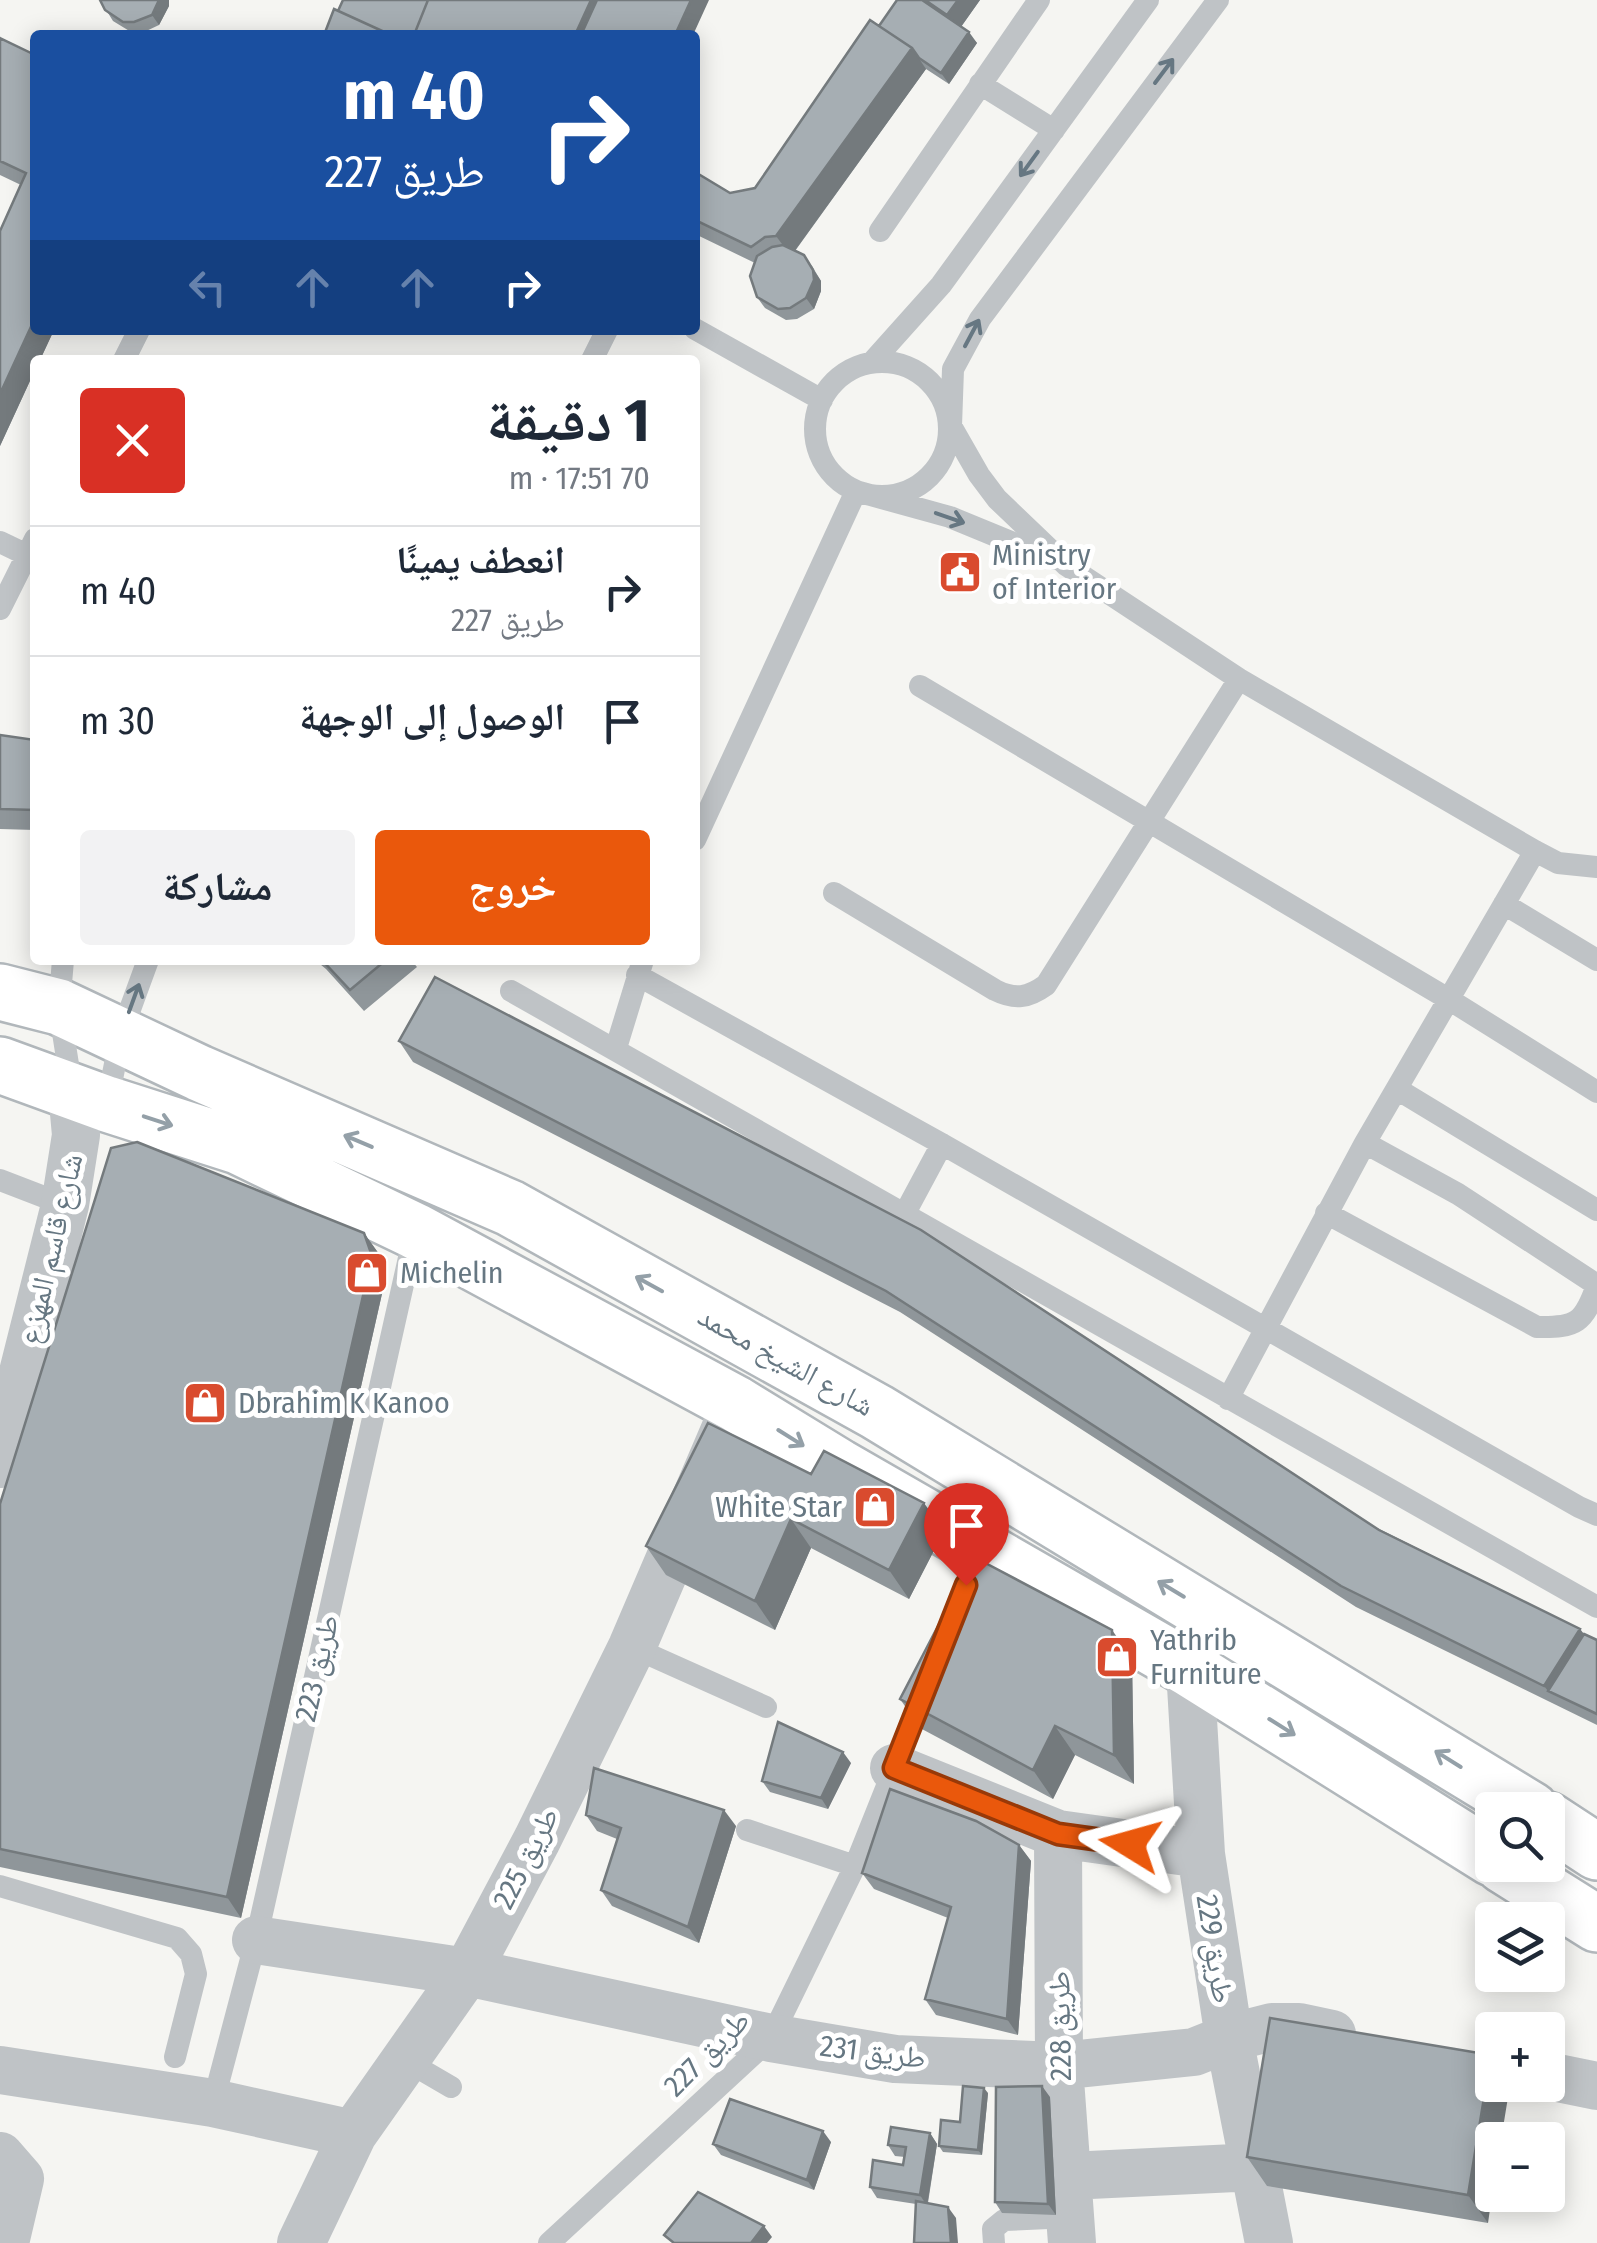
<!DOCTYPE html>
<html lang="ar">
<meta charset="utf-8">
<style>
body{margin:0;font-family:"Fira Sans Condensed","Noto Naskh Arabic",sans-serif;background:#f2f2f3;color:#1f2937;direction:rtl;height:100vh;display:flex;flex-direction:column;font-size:38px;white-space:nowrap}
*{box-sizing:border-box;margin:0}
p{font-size:32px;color:#747a83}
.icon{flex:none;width:55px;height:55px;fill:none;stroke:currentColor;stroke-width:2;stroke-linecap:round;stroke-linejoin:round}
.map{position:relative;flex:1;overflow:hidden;direction:ltr}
.sheet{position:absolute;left:30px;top:355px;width:670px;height:610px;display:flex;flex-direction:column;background:#fff;border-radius:10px;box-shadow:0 5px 25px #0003;direction:rtl}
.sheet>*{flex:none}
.hud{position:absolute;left:30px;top:30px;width:670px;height:305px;border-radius:10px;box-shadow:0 5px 25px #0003;direction:rtl;background:#1a4fa0;color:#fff;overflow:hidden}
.buttons{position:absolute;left:1475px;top:1792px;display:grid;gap:20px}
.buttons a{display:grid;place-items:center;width:90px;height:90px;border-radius:10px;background:#fff;box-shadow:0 5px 25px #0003;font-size:50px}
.pin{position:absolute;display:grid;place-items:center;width:85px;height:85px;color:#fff;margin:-102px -42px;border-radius:50% 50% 50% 0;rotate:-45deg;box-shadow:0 0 10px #0007}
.pin .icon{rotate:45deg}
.me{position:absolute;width:110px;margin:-55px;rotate:278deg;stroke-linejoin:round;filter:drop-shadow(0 0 8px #0008)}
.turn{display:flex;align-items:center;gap:35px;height:210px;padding:0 50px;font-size:45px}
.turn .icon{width:130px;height:130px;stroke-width:2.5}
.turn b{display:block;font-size:70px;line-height:85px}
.lanes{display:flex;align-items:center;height:95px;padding:0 50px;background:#0003;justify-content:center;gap:50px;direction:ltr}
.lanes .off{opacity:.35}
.round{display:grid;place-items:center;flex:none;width:105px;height:105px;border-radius:10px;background:#f2f2f3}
.headline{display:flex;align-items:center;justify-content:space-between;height:170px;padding:0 50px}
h1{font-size:60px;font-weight:700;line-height:75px}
.action{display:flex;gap:20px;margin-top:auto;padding:20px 50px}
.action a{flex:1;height:115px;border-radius:10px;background:#ea580c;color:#fff;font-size:40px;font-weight:700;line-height:115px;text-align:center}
.action a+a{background:#f2f2f3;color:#1f2937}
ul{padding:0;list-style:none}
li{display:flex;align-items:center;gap:30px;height:130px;padding:0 50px;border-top:2px solid #e0e1e3}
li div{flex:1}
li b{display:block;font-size:38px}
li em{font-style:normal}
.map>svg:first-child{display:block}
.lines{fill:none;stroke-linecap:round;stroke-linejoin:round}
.secondary-casing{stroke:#b1b7bb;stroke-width:60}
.service{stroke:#bfc3c6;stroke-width:22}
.minor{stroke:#bfc3c6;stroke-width:48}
.secondary{stroke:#fff;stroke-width:55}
.wall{fill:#8f969a}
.shaded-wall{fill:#747a7d}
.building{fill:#a6aeb3;stroke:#747a7d;stroke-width:2.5}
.oneway{stroke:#667782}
.oneway2{stroke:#94a0a8}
.route-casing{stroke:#983908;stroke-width:25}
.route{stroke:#ea580c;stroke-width:18}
.labels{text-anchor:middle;stroke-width:10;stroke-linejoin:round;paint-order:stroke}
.poi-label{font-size:30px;fill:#667782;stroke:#fff;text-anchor:start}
.street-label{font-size:30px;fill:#667782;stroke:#fff}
</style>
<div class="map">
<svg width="1597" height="2243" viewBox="0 0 1597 2243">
<rect width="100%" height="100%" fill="#f5f5f2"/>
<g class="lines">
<!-- secondary casing -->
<g class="secondary-casing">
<path id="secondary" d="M0,992L59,1007L199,1073L510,1208L877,1412L1531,1810
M0,1065L107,1104L238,1146L415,1231L736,1404L839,1467L1190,1669L1492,1858
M1548,1820L1597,1852
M1503,1865L1597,1924"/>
</g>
<!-- service -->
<path class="service" d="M1218,0L980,319L953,369L951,426L979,475L997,499L1066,565L1239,679L1535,851L1558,863L1597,867
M980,84L1054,130
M880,231L1039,0
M695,329L822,400
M124,360L139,330
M592,360L607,330
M873,361L941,285L1148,0
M815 429a67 67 0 1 1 134 0a67 67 0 1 1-134 0Z
M0,542L27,555
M0,609L35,539
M920,686L1450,1000L1597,1092
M695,840L856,491L950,517L1052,559
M834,893L995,990C1015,1000 1028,998 1046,985L1239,679
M1504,904L1597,960
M63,960L59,1007L72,1090
M637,975L942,1144L1579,1507L1597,1515
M511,991L1597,1607
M616,1048L643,960
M1397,1089L1597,1210
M107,1104L121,1034L148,960
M0,1180L65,1205
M905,1213L942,1144
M1326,1213L1537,1327C1576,1328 1584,1323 1597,1285L1458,1194L1365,1143
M1228,1399L1365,1143L1535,851
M632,1647L766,1707
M747,1830L855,1866
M0,1886L177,1938L191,1954L196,1974L175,2057
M403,2059L451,2087
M213,2103L256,1940L415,1231
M549,2243L771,2038L855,1866L925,1691
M994,2243L993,2229L1004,2220L1071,2217"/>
<!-- minor -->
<path class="minor" d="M0,1464L65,1205L76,1135L72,1091
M1190,1669L1201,1854L1229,2038L1269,2243
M894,1768L1058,1834L1201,1854
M1058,1834L1059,2066L1072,2243
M256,1940L467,1972L771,2038L895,2059L1059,2066L1194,2052L1229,2038L1272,2027H1299L1332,2034
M0,2070L213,2103L353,2134
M1548,2076L1597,2086
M0,2156L20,2179L5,2243
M1069,2176L1256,2167
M301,2243L353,2134L467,1972L537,1840L632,1647L736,1404"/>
<!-- secondary -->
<use href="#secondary" class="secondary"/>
</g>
<!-- wall -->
<path class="wall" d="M100,0H169V6L159,25L142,33L131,32L113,21Z
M897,0H980L961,27L977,43L949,84L926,69L795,251L812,266L821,281V291L814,309L797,319L786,320L765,308L757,297L755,263L695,234V172L730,193L755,188L879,26Z
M0,38L35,55L54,330L40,360H35V370L0,446L21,185L0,175Z
M0,735L35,740V830L0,829Z
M315,960H411L417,967L364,1011L326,969Z
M399,1041L1580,1629L1584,1634L1597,1640V1725L1356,1607L900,1312L413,1062Z
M364,1233L379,1254L386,1276L241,1918L0,1867V1504Z
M811,1474L944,1531L909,1599L811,1548L775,1630L666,1575L646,1546Z
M1132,1658L1134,1784L1075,1755L1053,1799L920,1728L900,1699Z
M851,1763L828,1809L770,1792L762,1781Z
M586,1815L736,1826L699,1943L612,1906L601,1890L617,1839L597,1831Z
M1019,1845L1031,1861L1018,2035L936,2015L925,1999L948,1918L874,1889L862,1873Z
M1491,2055L1488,2223L1267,2186L1247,2157Z
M988,2093L982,2155L943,2152L939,2146L960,2122Z
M1050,2097L1056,2215L1002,2213L995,2202Z
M930,2133L937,2144L928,2203L956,2218L916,2204L877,2198L870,2187L903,2165L905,2157L895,2156L888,2145Z
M831,2142L814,2190L721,2155L713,2144Z"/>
<!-- shaded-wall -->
<path class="shaded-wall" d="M159,0H169V6L159,25L152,15Z
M591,0H615L599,35H575Z
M691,0H709L693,35H675Z
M958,0H980L958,31L947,15Z
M969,32L977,43L949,84L941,73Z
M912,48L926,69L791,256L776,236Z
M804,255L821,281V291L814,309L806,298Z
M35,318V330H54L40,360H35V370L0,446V394Z
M364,1233L379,1254L386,1276L241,1918L227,1897Z
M924,1503L944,1531L909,1599L889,1570Z
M791,1519L811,1548L775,1630L755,1601Z
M1580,1629L1595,1650L1548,1691L1544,1686Z
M1112,1630L1132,1658L1134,1784L1114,1755Z
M1055,1726L1075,1755L1053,1799L1033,1770Z
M843,1752L851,1763L828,1809L821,1798Z
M724,1810L736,1826L699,1943L688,1927Z
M1019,1845L1031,1861L1018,2035L1007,2019Z
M1491,2055L1492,2057V2085H1510L1501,2140H1492V2195L1488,2223L1468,2195Z
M1042,2086L1050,2097L1056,2215L1048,2204Z
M984,2088L988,2093L982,2155L978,2150Z
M823,2131L831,2142L814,2190L807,2180Z
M930,2133L937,2144L927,2206L920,2195Z
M948,2207L956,2218L958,2243H951Z
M764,2226L772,2237L767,2243H751Z"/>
<!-- building -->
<path class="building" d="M100,0H159L152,15L134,22H123L105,10Z
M343,0H428L414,35H391L338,11Z
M428,0H591L575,35H414Z
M597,0H691L675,35H581Z
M897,0H922L969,32L941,73L919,58L912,48L879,26Z
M925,0H958L947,15Z
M334,9L391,35H324Z
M870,20L912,48L776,236L765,237L751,247L695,220V172L730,193L755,188Z
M0,38L35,55V318L0,394V231L26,173L0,161Z
M783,245L804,255L813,270L814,280L806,298L790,308L778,309L757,297L750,276L757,256L772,247Z
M0,735L35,740V810L0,809Z
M322,960H386L350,990Z
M435,977L921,1230L1379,1530L1580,1629L1544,1686L1341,1586L886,1291L399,1041Z
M137,1142L364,1233L372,1256L227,1897L0,1849V1504L111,1148Z
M708,1423L811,1474L824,1451L924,1503L889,1570L791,1519L755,1601L646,1546Z
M974,1557L1112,1630L1114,1755L1055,1726L1033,1770L900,1699Z
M1584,1634L1597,1640V1714L1548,1691Z
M778,1722L843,1752L821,1798L762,1781Z
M594,1768L724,1810L688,1927L601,1890L621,1828L586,1815Z
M890,1789L976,1821L1019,1845L1007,2019L925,1999L951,1907L862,1873Z
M1270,2018L1491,2055L1468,2195L1247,2157Z
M963,2086L984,2088L978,2150L939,2146L941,2120L960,2122Z
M1042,2086L1048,2204L995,2202L996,2087Z
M730,2099L823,2131L807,2180L713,2144Z
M891,2127L930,2133L920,2195L870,2187L873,2160L903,2165L906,2147L888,2145Z
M698,2192L764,2226L751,2243H674L664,2235Z
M916,2201L948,2207L951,2243H914Z"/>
<!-- one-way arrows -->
<defs><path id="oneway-shaft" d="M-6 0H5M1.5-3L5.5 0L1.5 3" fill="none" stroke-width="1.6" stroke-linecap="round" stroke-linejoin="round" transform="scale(2.5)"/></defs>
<g class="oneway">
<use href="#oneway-shaft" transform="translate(1164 71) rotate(-53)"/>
<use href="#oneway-shaft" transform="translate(1029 164) rotate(126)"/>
<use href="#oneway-shaft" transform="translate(972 333) rotate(-62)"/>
<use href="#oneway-shaft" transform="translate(950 518) rotate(19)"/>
<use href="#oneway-shaft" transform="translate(134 998) rotate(-70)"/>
</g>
<g class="oneway2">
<use href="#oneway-shaft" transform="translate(158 1121) rotate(18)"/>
<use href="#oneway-shaft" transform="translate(358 1141) rotate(-157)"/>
<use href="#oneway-shaft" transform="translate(649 1284) rotate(-151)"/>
<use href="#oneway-shaft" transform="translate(791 1438) rotate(32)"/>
<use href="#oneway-shaft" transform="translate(1171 1589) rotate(-149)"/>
<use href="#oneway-shaft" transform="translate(1282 1727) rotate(32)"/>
<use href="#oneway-shaft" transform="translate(1448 1759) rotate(-148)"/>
</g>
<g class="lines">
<!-- route casing -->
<g class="route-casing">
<path id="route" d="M966,1585L894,1768L1058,1834L1130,1844"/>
</g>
<!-- route -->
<use href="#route" class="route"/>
</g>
<!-- icons -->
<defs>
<g id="civic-square" transform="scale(2.25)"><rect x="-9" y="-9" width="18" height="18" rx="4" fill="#d94b2e" stroke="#fff"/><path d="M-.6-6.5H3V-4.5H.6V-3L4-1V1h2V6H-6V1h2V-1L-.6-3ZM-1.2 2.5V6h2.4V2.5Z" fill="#fff"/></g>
<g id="shop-square" transform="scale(2.25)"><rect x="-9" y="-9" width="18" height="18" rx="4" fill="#d94b2e" stroke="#fff"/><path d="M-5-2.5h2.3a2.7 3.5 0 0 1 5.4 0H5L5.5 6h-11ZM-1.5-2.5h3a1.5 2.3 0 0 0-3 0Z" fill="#fff"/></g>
</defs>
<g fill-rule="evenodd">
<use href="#civic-square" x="960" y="572"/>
<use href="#shop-square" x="367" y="1273"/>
<use href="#shop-square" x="205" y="1403"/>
<use href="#shop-square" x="875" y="1507"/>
<use href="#shop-square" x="1117" y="1657"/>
</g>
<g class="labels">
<!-- poi labels -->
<g class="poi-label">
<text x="992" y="565">Ministry<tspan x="992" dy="34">of Interior</tspan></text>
<text x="400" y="1283">Michelin</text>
<text x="238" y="1413">Dbrahim K Kanoo</text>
<text x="842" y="1517" text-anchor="end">White Star</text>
<text x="1150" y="1650">Yathrib<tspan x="1150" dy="34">Furniture</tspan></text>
</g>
<!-- street labels -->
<g class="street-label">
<text transform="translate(51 1249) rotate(-77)" y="10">شارع قاسم المهزع</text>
<text transform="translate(786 1361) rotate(29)" y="10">شارع الشيخ محمد</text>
<text transform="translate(317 1668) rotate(-77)" y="10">طريق 223</text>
<text transform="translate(526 1858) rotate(-63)" y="10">طريق 225</text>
<text transform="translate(1215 1949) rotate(81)" y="10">طريق 229</text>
<text transform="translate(1060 2026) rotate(-91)" y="10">طريق 228</text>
<text transform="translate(873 2052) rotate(7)" y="10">طريق 231</text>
<text transform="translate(707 2053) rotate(-45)" y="10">طريق 227</text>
</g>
</g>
</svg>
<div class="buttons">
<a><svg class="icon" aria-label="search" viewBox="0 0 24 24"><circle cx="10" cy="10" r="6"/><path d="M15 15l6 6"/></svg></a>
<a><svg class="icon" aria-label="layers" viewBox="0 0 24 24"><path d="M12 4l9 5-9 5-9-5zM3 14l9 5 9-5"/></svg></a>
<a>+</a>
<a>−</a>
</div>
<div class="pin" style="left:966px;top:1585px;background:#d93025"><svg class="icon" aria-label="arrive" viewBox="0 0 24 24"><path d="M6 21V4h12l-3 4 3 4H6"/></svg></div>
<svg class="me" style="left:1130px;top:1844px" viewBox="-20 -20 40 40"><path d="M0-17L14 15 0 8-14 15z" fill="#ea580c" stroke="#fff" stroke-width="4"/></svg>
<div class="hud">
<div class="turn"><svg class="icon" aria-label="right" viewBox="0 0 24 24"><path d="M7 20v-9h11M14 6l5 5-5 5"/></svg><div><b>40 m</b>طريق 227</div></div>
<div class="lanes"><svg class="icon off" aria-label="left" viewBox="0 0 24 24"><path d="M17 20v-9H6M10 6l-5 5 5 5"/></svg><svg class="icon off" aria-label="ahead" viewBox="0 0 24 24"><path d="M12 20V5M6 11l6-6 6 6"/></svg><svg class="icon off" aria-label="ahead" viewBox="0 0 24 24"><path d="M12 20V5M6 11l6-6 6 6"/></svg><svg class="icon" aria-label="right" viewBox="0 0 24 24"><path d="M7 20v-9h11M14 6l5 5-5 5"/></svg></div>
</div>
<section class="sheet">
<div class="headline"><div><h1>1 دقيقة</h1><p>70 m · 17:51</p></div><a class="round" style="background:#d93025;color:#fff"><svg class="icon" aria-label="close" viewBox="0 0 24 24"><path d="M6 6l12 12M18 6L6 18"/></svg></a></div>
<ul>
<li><svg class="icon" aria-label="right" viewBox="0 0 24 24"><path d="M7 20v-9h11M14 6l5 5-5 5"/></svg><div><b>انعطف يمينًا</b><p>طريق 227</p></div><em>40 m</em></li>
<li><svg class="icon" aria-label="arrive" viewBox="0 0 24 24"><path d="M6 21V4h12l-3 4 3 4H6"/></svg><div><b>الوصول إلى الوجهة</b></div><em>30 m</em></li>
</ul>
<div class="action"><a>خروج</a><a>مشاركة</a></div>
</section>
</div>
